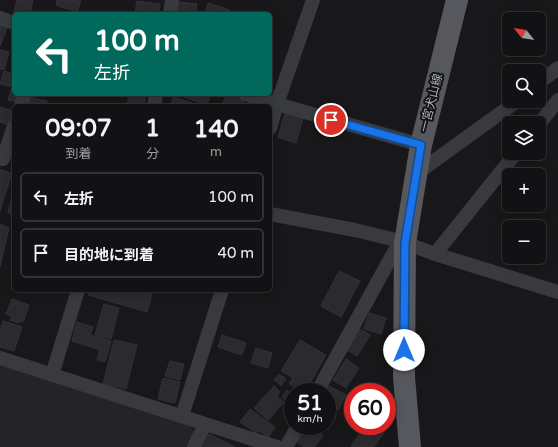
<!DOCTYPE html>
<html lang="ja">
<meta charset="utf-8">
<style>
body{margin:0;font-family:"Varela Round","Noto Sans JP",sans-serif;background:#1b1b1d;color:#f1f3f6;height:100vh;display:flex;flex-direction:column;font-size:15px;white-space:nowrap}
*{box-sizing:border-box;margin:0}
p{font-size:13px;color:#9c9ea0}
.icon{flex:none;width:22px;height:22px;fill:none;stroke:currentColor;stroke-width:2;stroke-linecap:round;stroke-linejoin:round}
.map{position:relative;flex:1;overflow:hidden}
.details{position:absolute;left:12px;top:104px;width:260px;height:188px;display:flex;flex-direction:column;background:#121214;border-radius:6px;box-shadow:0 2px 10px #0003,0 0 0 1px #313234}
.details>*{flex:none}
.banner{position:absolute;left:12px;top:12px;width:260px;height:84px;border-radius:6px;box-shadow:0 2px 10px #0003,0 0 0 1px #313234;background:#00695c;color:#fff;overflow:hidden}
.needle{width:26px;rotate:300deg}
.tools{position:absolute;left:502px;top:12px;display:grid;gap:8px}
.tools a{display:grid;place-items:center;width:44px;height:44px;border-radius:6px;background:#121214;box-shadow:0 2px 10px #0003,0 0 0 1px #313234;font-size:20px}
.speed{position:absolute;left:284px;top:383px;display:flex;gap:8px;font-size:20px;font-weight:700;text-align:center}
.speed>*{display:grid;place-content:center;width:52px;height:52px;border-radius:50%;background:#121214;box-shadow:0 2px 10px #0003,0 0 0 1px #313234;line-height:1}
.speed small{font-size:10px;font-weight:400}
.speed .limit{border:6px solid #d22;background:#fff;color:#111}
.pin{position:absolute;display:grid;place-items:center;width:34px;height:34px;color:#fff;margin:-17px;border:2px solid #fff;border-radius:50%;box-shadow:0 1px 4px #0007}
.me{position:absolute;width:44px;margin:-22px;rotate:0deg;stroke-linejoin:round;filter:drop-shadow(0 0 3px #0008)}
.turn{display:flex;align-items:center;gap:14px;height:84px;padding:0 16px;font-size:18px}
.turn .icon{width:52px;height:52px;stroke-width:2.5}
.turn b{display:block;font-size:28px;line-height:34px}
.eta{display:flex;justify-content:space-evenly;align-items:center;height:68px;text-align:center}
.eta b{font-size:24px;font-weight:800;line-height:28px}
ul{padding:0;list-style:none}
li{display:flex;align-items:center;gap:12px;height:50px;margin:0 8px 6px;padding:0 8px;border:2px solid #313234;border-radius:6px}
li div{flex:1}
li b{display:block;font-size:15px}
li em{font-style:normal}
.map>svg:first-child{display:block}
.built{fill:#242427}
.building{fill:#2b2b2e;stroke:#323236}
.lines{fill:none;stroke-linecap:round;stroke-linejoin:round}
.street{stroke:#393a3f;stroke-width:14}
.primary{stroke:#56585e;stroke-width:22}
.route-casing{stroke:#114b97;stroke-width:10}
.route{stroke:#1a73e8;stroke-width:7}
.labels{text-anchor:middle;stroke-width:4;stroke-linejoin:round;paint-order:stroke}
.street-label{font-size:12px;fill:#abb0b9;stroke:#131315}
</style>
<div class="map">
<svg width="558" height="447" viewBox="0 0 558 447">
<rect width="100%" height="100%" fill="#18181a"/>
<!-- built -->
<path class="built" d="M0,364L192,427L194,434L189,447H0Z"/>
<!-- building -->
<path class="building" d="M17,0H33L30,14L13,15Z
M57,0H81L77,12L56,5Z
M137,1L160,4L159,14L135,13Z
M179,2L197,4L195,14H177Z
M208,3L230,10L229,14H205Z
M0,26L7,28L0,46Z
M0,50L9,52L4,70L0,69Z
M4,71L14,74V94H20L18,102L8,100L12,87L0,84Z
M129,94H146L144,106H127Z
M182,94H210L207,105L181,96Z
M226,94L244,100L242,106H222Z
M29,97L47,101L46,106H26Z
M173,97L196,104L195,106H170Z
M0,107L13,111L9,125L0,122Z
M285,113L303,118L296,143L278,137Z
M0,170L12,173L0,211Z
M14,187V214L8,213Z
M0,224L9,228L0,267Z
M339,271L360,281L341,317L321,306Z
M89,290H153L147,312L88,295Z
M12,299L29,305L23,322L20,321L19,323L10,320L12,316L6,314Z
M104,304L119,308L111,339L95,335Z
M369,313L386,318L381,334L364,329Z
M3,321L22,327L14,351L0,347V331Z
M77,322L93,327L90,335L111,341L105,362L97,360L100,350L72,341Z
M360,329L370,335L357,356L347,350Z
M222,335L246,343L242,355L218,347Z
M114,340L137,345L126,389L103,384Z
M300,340L326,355L305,392L289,384L293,378L281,371Z
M256,348L272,353L268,368L251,363Z
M346,359L359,368L346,388L333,380Z
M170,361L184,364L180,380L165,376Z
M279,374L286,379L281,385L274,380Z
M163,378L180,382L175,403L158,399Z
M274,386L280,392L277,396L284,402L268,420L254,408Z
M329,386L346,395L338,410L327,404V392H325Z
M287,390L293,395V405L282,397Z
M250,409L275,427L268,437L258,430L256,433L240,422Z
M307,426H309L323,436L314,447H304L295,441Z
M365,426H379L385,431L374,447H352L351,446Z
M209,434L235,447H203Z"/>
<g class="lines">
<!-- street -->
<path class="street" d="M170,14L172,0
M0,18L14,23
M539,83L558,68
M245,94L277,104L421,145
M21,106L24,94
M154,106L156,94
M539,124L558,100
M270,128L277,104L313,0
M3,159L14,126
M416,174L517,101
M270,214L355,230L400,241L435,254L558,292
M435,254L516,153
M0,358L277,447
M52,375L78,290
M317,392L400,241
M182,416L222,290
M194,447L205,424
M286,447L298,426"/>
<!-- primary -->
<path class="primary" d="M410,447L404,377L405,243L421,145L457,0"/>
</g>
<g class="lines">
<!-- route casing -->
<g class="route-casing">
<path id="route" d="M331,120L421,145L405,243L404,350"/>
</g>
<!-- route -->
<use href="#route" class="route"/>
</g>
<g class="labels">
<!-- street labels -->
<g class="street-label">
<text transform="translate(431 103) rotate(-76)" y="4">一宮犬山線</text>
</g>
</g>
</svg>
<div class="tools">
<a><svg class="needle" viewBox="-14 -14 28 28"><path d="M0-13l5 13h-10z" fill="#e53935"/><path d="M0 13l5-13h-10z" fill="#9c9ea0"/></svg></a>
<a><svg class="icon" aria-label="search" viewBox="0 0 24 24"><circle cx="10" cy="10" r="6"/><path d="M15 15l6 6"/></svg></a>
<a><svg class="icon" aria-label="layers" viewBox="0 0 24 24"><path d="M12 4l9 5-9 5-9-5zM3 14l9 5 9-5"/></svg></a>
<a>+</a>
<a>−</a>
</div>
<div class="speed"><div>51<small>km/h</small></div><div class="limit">60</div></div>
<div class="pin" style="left:331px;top:120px;background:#d93025"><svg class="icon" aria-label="arrive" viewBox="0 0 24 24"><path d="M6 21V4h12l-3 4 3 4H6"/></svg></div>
<svg class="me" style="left:404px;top:350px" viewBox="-20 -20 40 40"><circle r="19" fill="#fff"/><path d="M0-13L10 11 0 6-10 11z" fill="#1a73e8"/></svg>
<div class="banner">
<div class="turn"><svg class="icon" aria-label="left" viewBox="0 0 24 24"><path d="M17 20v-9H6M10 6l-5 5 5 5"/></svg><div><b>100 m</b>左折</div></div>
</div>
<section class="details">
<div class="eta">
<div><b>09:07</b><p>到着</p></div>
<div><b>1</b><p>分</p></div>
<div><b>140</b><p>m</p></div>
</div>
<ul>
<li><svg class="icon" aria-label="left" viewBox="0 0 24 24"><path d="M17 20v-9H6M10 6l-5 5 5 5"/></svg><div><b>左折</b></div><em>100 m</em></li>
<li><svg class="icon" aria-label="arrive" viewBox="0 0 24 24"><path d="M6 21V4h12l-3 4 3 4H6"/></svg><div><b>目的地に到着</b></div><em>40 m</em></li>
</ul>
</section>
</div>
